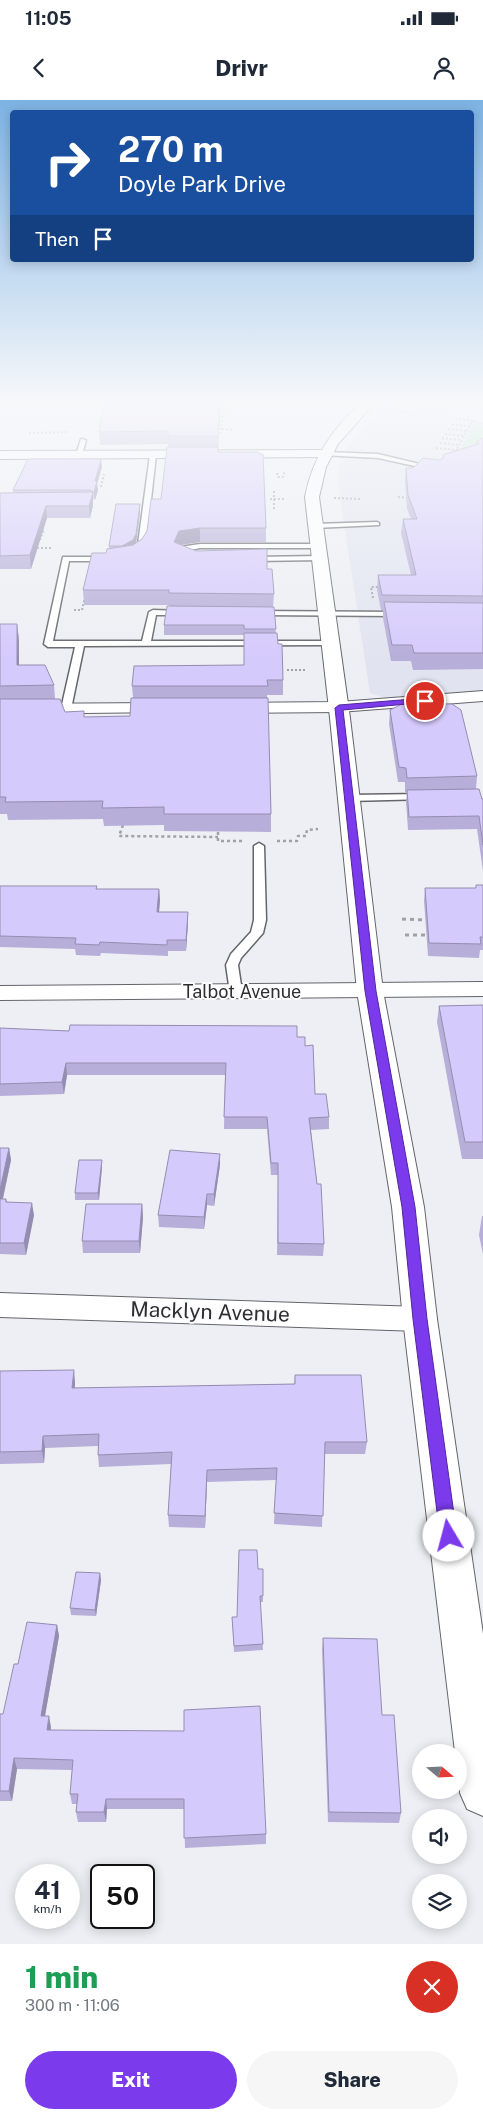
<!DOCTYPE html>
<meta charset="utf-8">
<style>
body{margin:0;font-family:"Public Sans",sans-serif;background:#f6f6f7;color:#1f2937;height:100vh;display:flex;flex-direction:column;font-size:19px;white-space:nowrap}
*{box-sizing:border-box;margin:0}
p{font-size:16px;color:#747a83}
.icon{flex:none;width:28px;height:28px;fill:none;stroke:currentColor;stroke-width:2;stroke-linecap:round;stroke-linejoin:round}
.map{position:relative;height:1844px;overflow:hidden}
.sheet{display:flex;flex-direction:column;background:#fff;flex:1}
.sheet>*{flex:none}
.top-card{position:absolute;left:10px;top:10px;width:464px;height:152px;border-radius:5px;box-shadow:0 2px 12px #0003;background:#1a4fa0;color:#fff;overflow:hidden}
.needle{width:32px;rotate:109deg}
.buttons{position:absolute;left:412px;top:1644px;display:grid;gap:10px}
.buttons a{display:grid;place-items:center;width:55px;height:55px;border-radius:50%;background:#fff;box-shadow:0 2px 12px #0003;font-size:25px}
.speed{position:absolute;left:15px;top:1764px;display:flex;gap:10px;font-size:25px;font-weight:700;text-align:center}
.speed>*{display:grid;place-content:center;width:65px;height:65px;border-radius:50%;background:#fff;box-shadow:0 2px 12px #0003;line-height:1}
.speed small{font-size:12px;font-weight:400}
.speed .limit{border:2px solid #111;border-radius:8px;background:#fff;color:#111}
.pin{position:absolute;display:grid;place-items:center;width:42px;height:42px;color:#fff;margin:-21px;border:2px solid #fff;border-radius:50%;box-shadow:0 1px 5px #0007}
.me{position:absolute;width:55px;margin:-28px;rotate:352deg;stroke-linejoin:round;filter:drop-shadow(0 0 4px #0008)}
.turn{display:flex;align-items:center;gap:18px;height:105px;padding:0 25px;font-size:22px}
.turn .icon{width:65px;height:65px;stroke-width:2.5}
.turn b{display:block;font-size:35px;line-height:42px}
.then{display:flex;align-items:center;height:48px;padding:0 25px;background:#0003;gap:10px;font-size:19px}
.round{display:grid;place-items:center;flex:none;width:52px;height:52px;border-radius:26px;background:#f6f6f7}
.summary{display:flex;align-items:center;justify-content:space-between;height:85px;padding:0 25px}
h1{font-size:30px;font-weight:800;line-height:38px;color:#1e9e55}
.cta{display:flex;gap:10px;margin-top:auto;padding:10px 25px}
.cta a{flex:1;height:58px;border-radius:30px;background:#7c3aed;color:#fff;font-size:20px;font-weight:800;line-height:58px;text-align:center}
.cta a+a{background:#f6f6f7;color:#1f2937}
.status{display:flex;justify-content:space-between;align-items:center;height:35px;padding:0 25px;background:#fff;direction:ltr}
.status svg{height:14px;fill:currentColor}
header{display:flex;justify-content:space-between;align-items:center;height:65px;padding:0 25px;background:#fff;font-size:22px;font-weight:800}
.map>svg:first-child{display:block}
.built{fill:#e1e4f0}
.green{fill:#ace6c5}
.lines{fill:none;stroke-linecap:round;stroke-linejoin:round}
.service-casing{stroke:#64656a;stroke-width:3}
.minor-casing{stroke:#64656a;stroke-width:2}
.secondary-casing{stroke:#64656a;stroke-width:2}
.path-far2{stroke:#9fa1a4;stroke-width:2;stroke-dasharray:2 2;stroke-linecap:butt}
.path-far1{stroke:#9fa1a4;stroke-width:2.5;stroke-dasharray:3 3;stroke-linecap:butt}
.path{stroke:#9fa1a4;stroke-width:3;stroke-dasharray:4 4;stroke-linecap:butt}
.service{fill:#fff;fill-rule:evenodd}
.minor{fill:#fff;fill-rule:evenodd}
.secondary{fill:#fff;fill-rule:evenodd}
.wall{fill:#b7aed9}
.shaded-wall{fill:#958db0}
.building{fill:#d5cafc;stroke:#958db0}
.route{fill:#7c3aed;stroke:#51269a}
.labels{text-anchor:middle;stroke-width:4;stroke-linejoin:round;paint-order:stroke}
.street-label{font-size:18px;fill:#2f2f31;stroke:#fcfcfe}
.near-street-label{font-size:21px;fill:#2f2f31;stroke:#fcfcfe}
</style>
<div class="status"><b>11:05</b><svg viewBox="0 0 49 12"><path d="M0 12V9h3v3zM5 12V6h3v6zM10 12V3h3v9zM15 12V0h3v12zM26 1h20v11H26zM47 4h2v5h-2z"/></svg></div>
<header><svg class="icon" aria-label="back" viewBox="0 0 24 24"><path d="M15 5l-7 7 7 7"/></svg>Drivr<svg class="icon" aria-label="person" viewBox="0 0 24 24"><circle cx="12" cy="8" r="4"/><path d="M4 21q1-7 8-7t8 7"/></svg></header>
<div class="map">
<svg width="483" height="1844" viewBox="0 0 483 1844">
<rect width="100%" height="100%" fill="#edeff4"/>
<!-- built -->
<path class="built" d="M385,306L483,321V590L385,598L370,593L338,385L339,368L347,347Z"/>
<!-- green -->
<path class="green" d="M474,324L483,326V351L458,353Z"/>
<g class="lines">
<!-- service casing -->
<g class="service-casing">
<path id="service" d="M81,339L86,340L82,355L79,357L76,355Z
M324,352L378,354L436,368L433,370L378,358L322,355Z
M153,353L156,355L146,444L142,453L138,455L134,453L138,444L150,355Z
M377,422L379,423V425L315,428L311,426L315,424Z
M200,444H317L321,446L317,448H200L186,451L185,460H179L176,456L180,447Z
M319,456H322V460L251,461L247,459L251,457Z
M63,457H107L111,459L107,461H69L53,541H142L149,512L153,510L183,511L187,513L183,515H156L151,541H330L334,543L330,545L84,546L71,609L63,611L61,609L75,547H48L44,544Z
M255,511L398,512L402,514L398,516L258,515H255Z
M424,694L429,697L428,699L349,701L344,698L349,695Z
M259,743L264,746L266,820L263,833L241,858L238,865L242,892L236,896L230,892L226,865L231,854L251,832L254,820V746Z"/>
</g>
<!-- minor casing -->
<g class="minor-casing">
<path id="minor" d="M324,350L328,351V357L0,359V351Z
M483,591V601L339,612L235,613L229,612L226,608L229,604L235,603L339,602Z
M162,603L168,604L171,608L168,612L0,614V604Z
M483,882V896L0,900V886Z
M0,1193L420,1207L431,1210L435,1219L431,1228L420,1231L0,1217Z"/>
</g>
<!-- secondary casing -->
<g class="secondary-casing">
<path id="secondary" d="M363,301H376L338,344L326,367L319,397L350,618L383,891L424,1107L437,1219L483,1534V1716L467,1709L460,1693L459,1652H455L403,1219L392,1107L357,891L330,618L305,397C313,356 333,328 363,301Z"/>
</g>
<!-- path-far2 -->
<path class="path-far2" d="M83,304L91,308
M218,310H226L223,311L221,334
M387,310L412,313
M455,319L473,321L455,352
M473,321L483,324
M452,325L470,326
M222,329L234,330
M448,329L468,331
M29,333L68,332
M445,334L465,336
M442,338L462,340
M440,343L460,345
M436,348L457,350
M277,373L278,377H283L285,371
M101,387L104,374
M274,391V410
M398,397L410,398
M334,398L361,399
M270,399H285
M40,440L44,429L41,427
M37,448H52
M373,498L371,487H382
M74,510H82L85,497
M287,570H306"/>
<!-- path-far1 -->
<path class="path-far1" d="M123,725L119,736L218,737
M218,732V741H243
M277,741H297L298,736H306L307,730L318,729"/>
<!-- path -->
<path class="path" d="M402,819L425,820
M405,835H426"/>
<!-- service -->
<use href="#service" class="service"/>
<!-- minor -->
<use href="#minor" class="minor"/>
<!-- secondary -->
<use href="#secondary" class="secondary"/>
</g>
<!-- wall -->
<path class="wall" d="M221,301L218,352L266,428V442H200L180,445L196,451L267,469L274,494L273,507L276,533L283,580V595H267L271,714V732L164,731V725L104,726L103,719L8,720L7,714H0V524H17L19,540V565L54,585L55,599L65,612L85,617L130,616L133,598L132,586L244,565V535H164V525L169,505H84L83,490L109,449V446L140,413L136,442L142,439L147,431L161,399L168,347V344L100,345L99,332Z
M483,338V569L413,570L411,561H391L383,518V510H381L377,490L378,475H411L401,433L403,419H411L407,409L405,381L406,368H413L440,360L443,358V355L476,344L477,341Z
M102,367L97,384L98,390L95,400L93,399V405L90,418H47L31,469H0V393H13V390Z
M390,610L477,676L476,689L482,699H483V771L477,729L408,730L406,702L407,692H405V682H398L389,624Z
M476,785H483V850H480L479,858L428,856L424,801L425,788H476Z
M0,786H97V789H159L160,800L159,812H188V823L186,851H168V856L101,853L100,856L76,855L75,849L0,847Z
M483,905V1059H462L437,922L439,906Z
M0,928L69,931L297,937L305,946L315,994L329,1017V1029L311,1030L324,1144L323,1156L277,1155L278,1075H271L267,1029H224L225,975H67L64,994L0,996Z
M0,1048H9L11,1060L3,1099H6L7,1102L34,1115L26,1155L0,1154Z
M220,1065L214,1106L207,1105L204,1129L159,1127L158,1115Z
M102,1067L99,1100H75V1093Z
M142,1104L143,1117L140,1153H83L82,1141Z
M482,1116H483V1154L479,1135Z
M0,1271L75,1282V1288L294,1284L295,1275L367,1342L365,1354H324L322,1427L274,1424L276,1380L207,1382L205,1428L169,1427L168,1415L171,1364L99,1367L98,1355V1346L45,1348L44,1363L0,1364Z
M263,1469V1502H260L263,1550L234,1552L232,1517H237Z
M100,1473L101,1480L96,1516L71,1515L70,1508Z
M57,1525L59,1536L45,1616L51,1627V1630L266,1734V1744L185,1748L184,1709H107L106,1722H78L76,1712L77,1704H72L70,1694L72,1670L17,1669L12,1701H0V1614H3L18,1564Z
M323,1538L382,1615L401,1713L399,1723L328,1722L322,1550Z"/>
<!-- shaded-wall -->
<path class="shaded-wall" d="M220,301H221L218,348V336Z
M101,359L102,367L97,384L98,390L95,400L94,392L95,381Z
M93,392V405L90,418L89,406Z
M140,404V413L136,444L123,455L122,446Z
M46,406L47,418L31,469L30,455Z
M200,428V442L180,445L174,442L179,431Z
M17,524L19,540V581L17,565Z
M159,789L160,800L158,823L157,812Z
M188,812V823L186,851V840Z
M66,963L67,975L64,994L62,982Z
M9,1048L11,1060L0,1111V1090Z
M220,1054V1065L214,1106V1094Z
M102,1060V1067L99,1100L98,1093Z
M207,1094V1105L204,1129V1117Z
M32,1103L34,1115L26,1155L24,1143Z
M142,1104L143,1117L140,1153L139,1141Z
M74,1270L75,1282L74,1300L72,1288Z
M43,1336L45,1348L44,1363L42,1351Z
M207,1370V1382L205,1428V1416Z
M100,1473L101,1480L96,1516L95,1510Z
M57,1525L59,1536L43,1627L41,1616Z
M49,1616L51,1627L49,1641L47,1630Z
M14,1658L17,1669L12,1701L9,1691Z
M106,1699L107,1709L106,1722L104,1712Z"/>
<!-- building -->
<path class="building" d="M104,301H220L218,336H168V331L99,332Z
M483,338V496L382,495L378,475H416L403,419H417L408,395L406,368H413L423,358L440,360L444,357L443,355L478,344L477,341Z
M167,347H218V352H259V354H263L266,428H200L179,431L174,442L196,451L267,449V469H272L274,494L169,493V490H83L92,453H106L107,449L133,445L142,439L147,431L151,399H161Z
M28,359H101L95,381H97L94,392L90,390H13Z
M93,392L89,406H46L30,455L0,456V393Z
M116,404H140L136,434L133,440L122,446H109Z
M384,502L483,503V553H414L412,545H392Z
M167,506L274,507L276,529H244V525H164Z
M0,524H17V565H45L54,585L0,586Z
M244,533H277L278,544H282L283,580H267L268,586H132L134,566L244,565Z
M131,598H268L271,714H164V707L102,708L103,701L5,702L6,697H0V599H60L65,612L84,611V617L130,616Z
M402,604H452L461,610L477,676L407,678L406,668L399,667L390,610Z
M479,689L482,699H483V745L479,716L409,717L407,690Z
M476,785H483V837H480L481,844L429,843L425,788H476Z
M0,786H97L96,789H159L157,812H188L186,840H167V845L100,842L99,845L75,844L76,838L0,836Z
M483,905V1042H465L439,906Z
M70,925L297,926V937H305V946L313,945L315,994H326L329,1017L309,1018L317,1084H321L324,1144L278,1143V1063H271L267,1017H224L226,963H66L62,982L0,984V928L69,931Z
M0,1048H9L0,1090Z
M170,1050L220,1054L214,1094H207L204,1117L158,1115Z
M79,1060H102L98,1093H75Z
M0,1099H6V1102L32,1103L24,1143H0Z
M86,1104H142L139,1141H82Z
M74,1270L72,1288L295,1284V1275H361L367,1342H325L323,1416L274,1413L277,1368L207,1370L205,1416L168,1415L172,1352L98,1355L99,1334L43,1336L42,1351L0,1352V1271Z
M239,1450H257L258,1469H263V1496H260L263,1544L234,1546L232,1517H237Z
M76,1472L100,1473L95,1510L70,1508Z
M27,1522L57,1525L41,1616H49L47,1630L184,1631V1610L260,1606L266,1734L184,1738V1699H106L104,1712H76L78,1694H70L73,1660L14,1658L9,1691H0V1614H3L14,1564H18Z
M323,1538L377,1539L382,1615H394L401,1713L329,1712Z"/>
<!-- sky -->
<linearGradient id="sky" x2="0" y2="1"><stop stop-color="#7db3e4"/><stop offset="0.54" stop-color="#f7f8fa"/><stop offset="1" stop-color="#f7f8fa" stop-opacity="0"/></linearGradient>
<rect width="483" height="559" fill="url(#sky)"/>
<!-- route -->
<path class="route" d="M425,598L429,601L428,602L343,610L376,891L415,1107L427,1219L457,1436L455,1441L449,1444L443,1441L440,1436L413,1219L402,1107L365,891L335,608L339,605Z"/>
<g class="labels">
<!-- street labels -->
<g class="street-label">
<text x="242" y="898">Talbot Avenue</text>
</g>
<!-- near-street labels -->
<g class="near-street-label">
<text transform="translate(210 1212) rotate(2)" y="7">Macklyn Avenue</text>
</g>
</g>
</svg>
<div class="buttons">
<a><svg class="needle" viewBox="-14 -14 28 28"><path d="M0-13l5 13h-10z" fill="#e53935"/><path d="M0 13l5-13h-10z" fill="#747a83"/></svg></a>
<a><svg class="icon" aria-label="sound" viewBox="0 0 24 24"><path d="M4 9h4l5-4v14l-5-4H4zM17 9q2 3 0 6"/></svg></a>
<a><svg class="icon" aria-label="layers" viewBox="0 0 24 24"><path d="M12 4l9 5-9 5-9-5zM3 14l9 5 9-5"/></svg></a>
</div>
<div class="speed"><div>41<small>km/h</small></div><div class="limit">50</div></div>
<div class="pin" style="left:425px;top:601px;background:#d93025"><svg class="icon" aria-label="arrive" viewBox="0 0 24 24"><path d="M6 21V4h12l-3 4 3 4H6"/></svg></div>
<svg class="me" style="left:449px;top:1436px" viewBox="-20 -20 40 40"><circle r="19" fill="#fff"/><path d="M0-13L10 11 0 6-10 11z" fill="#7c3aed"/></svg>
<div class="top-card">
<div class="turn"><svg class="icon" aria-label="right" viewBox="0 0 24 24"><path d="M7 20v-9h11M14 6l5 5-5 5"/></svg><div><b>270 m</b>Doyle Park Drive</div></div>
<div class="then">Then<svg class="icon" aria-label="arrive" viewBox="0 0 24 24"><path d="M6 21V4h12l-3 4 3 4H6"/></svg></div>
</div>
</div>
<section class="sheet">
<div class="summary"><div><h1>1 min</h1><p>300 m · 11:06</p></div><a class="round" style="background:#d93025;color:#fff"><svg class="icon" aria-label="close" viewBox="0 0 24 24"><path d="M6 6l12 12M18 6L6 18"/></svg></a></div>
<div class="cta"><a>Exit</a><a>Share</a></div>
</section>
